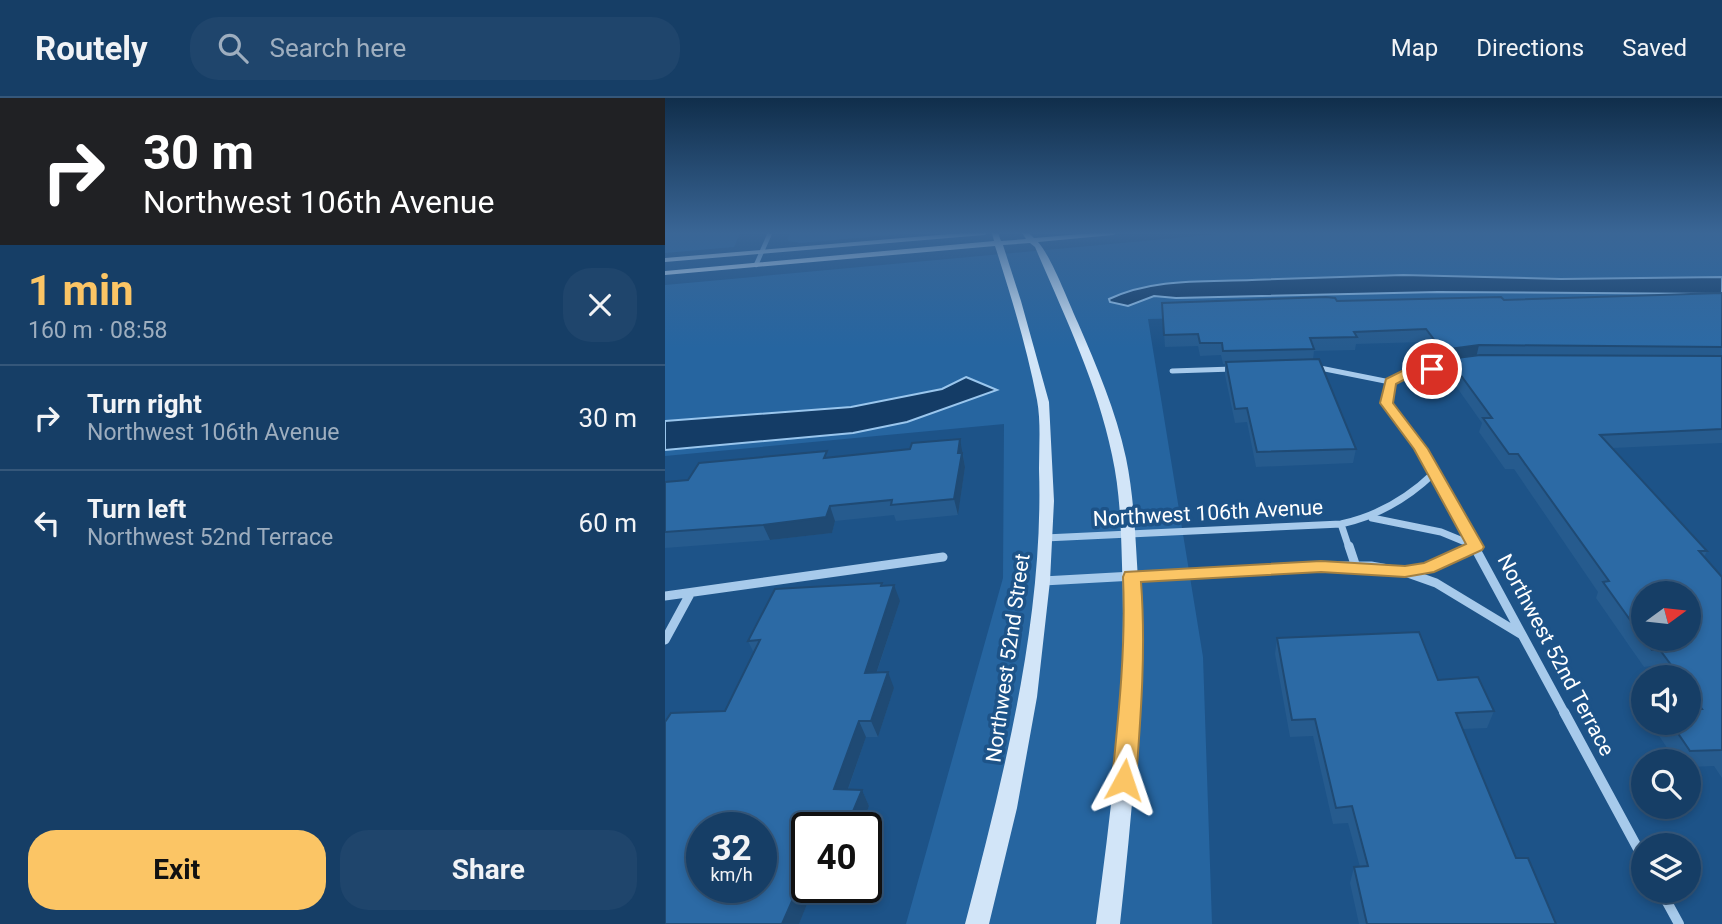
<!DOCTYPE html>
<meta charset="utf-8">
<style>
body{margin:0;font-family:Roboto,sans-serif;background:#1f456c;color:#f1f3f6;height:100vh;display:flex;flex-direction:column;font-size:26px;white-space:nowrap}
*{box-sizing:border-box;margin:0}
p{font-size:23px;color:#9eaebf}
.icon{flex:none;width:38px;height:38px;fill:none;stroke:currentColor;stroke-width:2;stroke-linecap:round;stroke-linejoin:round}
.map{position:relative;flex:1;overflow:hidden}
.side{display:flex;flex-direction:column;background:#163e66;width:665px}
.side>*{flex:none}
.top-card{background:#202124;color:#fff;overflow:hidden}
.needle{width:46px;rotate:75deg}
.controls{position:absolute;left:966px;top:483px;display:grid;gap:14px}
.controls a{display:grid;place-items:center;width:70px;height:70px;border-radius:50%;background:#163e66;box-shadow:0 4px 10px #0003,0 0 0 2px #35577a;font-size:35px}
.speed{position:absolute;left:21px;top:714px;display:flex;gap:14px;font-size:35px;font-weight:700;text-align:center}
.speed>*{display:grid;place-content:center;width:91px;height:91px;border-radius:50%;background:#163e66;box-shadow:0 4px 10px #0003,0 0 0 2px #35577a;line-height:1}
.speed small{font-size:18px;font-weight:400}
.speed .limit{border:4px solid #111;border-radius:10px;background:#fff;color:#111}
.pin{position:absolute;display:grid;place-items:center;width:60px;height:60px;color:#fff;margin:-30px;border:4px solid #fff;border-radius:50%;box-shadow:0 2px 7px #0007}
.me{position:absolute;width:77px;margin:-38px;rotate:5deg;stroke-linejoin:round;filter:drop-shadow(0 0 5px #0008)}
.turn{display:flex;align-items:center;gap:24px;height:147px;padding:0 28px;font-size:32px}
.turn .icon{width:91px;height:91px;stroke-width:2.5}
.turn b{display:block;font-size:49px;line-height:60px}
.round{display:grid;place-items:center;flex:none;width:74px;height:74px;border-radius:28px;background:#1f456c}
.overview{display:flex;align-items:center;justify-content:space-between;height:119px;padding:0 28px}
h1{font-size:42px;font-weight:700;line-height:52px;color:#fbc565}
.cta{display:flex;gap:14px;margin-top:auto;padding:14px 28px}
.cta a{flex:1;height:80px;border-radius:28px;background:#fbc565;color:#111;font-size:28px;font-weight:700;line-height:80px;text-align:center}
.cta a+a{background:#1f456c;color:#f1f3f6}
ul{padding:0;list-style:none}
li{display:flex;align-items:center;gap:21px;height:105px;padding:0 28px;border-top:2px solid #35577a}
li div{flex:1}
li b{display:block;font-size:26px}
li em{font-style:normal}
header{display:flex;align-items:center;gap:42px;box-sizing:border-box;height:98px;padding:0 35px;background:#163e66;border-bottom:2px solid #35577a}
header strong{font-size:33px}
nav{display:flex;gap:38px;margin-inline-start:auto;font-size:24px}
.search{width:490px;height:63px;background:#1f456c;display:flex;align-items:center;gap:18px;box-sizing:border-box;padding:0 24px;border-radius:28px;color:#9eaebf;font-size:26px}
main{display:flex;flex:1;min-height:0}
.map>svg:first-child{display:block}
.green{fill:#2665a0}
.water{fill:#143c66;stroke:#9ac6ed;stroke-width:2}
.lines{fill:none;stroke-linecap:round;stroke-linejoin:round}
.street-far4{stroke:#a7caeb;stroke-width:4.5}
.street-far3{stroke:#a7caeb;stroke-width:5}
.street-far2{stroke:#a7caeb;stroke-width:7}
.street-far1{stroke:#a7caeb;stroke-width:9}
.street{stroke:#a7caeb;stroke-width:10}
.secondary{fill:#d2e5f8;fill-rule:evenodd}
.wall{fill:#265b8e;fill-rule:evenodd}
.shaded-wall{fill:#1f4a74}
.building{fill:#2c6aa5;stroke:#1f4a74;stroke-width:2;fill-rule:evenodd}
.route{fill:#fbc565;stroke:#a38042;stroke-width:2}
.labels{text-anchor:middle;stroke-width:7;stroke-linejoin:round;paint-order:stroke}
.street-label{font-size:21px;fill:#fff;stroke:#1d5388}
</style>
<header>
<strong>Routely</strong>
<div class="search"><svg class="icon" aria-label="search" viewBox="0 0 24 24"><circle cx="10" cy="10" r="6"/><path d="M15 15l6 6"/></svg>Search here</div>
<nav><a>Map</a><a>Directions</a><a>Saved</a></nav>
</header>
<main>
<section class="side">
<div class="top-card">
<div class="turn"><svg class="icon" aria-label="right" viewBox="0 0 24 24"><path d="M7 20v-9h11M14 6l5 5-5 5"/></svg><div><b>30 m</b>Northwest 106th Avenue</div></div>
</div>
<div class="overview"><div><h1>1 min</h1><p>160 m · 08:58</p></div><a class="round"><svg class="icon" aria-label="close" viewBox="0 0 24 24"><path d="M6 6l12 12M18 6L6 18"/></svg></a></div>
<ul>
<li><svg class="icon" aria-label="right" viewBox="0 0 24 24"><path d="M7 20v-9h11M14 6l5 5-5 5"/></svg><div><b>Turn right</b><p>Northwest 106th Avenue</p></div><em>30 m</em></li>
<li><svg class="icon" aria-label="left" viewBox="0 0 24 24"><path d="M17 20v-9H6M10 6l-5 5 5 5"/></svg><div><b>Turn left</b><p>Northwest 52nd Terrace</p></div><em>60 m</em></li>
</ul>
<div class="cta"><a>Exit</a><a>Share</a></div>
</section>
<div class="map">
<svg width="1057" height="826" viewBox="0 0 1057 826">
<rect width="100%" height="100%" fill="#1d5388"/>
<!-- green -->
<path class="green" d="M0,135H75L69,149L0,155Z
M124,135H248L136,145L123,143Z
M565,135H1057V207L483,221L538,559L547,826H241L338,480L339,326L0,358V187Z"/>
<!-- water -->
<path class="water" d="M738,177L896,181L1057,179V196L773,194L511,200L489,198L463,208L445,204L444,201C489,180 538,184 587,182C637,180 687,179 738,177Z
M301,279L332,292L242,324L188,335L0,352V323L186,309L277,291Z"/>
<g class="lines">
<!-- street-far4 -->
<path class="street-far4" d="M91,167L105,135"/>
<!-- street-far3 -->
<path class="street-far3" d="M650,269L725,284
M507,273L568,271
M725,284L722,305L732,319
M725,284L745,274L792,268"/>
<!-- street-far2 -->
<path class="street-far2" d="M731,317L756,351L810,450
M707,420L776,434L810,448
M676,426L684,450
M380,440L676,426C713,418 742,401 769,375"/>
<!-- street-far1 -->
<path class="street-far1" d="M684,448L691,469
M809,448L900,616
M743,473L763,470L811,449
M378,483L650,468H706L740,474L771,485L857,537
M0,498L278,459
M0,542L25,496"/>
<!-- street -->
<path class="street" d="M899,614L978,760
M996,793L1014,826"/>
<!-- secondary -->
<path class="secondary" d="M297,135H323L319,137L0,164V160Z
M327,135H333L336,143L361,141L357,135H364L369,140L428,135H452L448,137L373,144C386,158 404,205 413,225C432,269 451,313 461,360C468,394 470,430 472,465C480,586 468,706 455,826H431C447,707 462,588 457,467C456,430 455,393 447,357C432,284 399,217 370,149L365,145L338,147L356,203L384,304L389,403L385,483L372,599L352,710L324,826H300C338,680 379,523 374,371C374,348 376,324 372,302C362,250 346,198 330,148L0,177V173L329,143Z"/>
</g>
<!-- wall -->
<path class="wall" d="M1057,195V345L948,350L1042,453L1039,459L1057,479V680L1049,668L1024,669V663H1011L988,629L990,625H1024V579H994L986,568L979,569L931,500L933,494L849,371H840L814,334L817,325L781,274L783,263L774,265L759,244L691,246L690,252L649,253L648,262L691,351L688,365L591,369L582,324L570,325L560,277V266H558L556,257L535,258L533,248L500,249L497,205L839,202ZM978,495L1024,541H978Z
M298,356L300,369L293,417L231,423L229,417L170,423L167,435L105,442L0,450V384Z
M217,485L218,487L235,503L212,574L229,590L213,639H201L183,692H197L204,708L196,730H142V789H149L134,826H0L60,613L89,555L83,543Z
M612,540L773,582L829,613L822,630L798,631L851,760L891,826H694L685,785L689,769H695L683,725L668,726L648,638L625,639L610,556Z"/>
<!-- shaded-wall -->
<path class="shaded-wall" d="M814,247L811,260L784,261L783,263L774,265L777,252Z
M295,341L300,369L293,417L289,401Z
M165,408L170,423L167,435L105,442L98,427Z
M229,487L235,503L206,591L200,575Z
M223,574L229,590L213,639L206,623Z
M194,623L201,639L177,708L169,691Z
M197,692L204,708L196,730H181Z
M142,769V789H149L134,826H117Z"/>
<!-- building -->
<path class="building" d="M1057,195V249L814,247L777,252L761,231L689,234L692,239L645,240L649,251L558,253L557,245H535L533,236L499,237L497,205L661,199L670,200L672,203L836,199L839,202Z
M815,257L1057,258V331L935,337L1042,453H1034L1057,479V652L1025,653L1006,625H1024V611H1037L1024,592V579H1015L995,552H987L979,541H1024V495H978V540L938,484L944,483L853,356H844L818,320H827L784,261Z
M654,261L691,351L592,354L582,310L570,311L561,264Z
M295,341L293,355H297L289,401L226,407L227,402L165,408L161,419L98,427L0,434V384L23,382L34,365L162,353L159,360L245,351L247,345Z
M217,485L216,488L229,487L200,575L223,574L206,623H194L169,691L197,692L181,730H142V769L117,826H0V624L6,615L60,613L95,542L83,543L110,491ZM37,730H96V789H37Z
M754,534L773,582L813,579L829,613L791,615L851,760H863L891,826H702L689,769L703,768L687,708L671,710L650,621L627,622L612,540Z"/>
<!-- sky -->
<linearGradient id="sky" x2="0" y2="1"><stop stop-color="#102e4b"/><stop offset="0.54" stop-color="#3a6696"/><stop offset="1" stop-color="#3a6696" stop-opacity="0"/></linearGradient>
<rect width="1057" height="250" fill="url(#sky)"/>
<!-- route -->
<path class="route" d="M767,267L771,269V274L748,277L731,286L728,305L763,351L819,449L817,452L769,474L740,479L656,474L476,484C481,550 476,616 471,682L467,689L459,692L451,689L447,682C454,614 461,547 458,479L460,474L656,463L740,468L759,465L801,446L749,351L715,305L721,281L741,271Z"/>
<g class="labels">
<!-- street labels -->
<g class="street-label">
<text transform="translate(543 415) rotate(-3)" y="7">Northwest 106th Avenue</text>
<text transform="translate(891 557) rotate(62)" y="7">Northwest 52nd Terrace</text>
<text transform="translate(343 560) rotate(-82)" y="7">Northwest 52nd Street</text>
</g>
</g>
</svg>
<div class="controls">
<a><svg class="needle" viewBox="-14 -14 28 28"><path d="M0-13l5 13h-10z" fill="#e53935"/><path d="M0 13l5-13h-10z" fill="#9eaebf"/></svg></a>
<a><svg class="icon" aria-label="sound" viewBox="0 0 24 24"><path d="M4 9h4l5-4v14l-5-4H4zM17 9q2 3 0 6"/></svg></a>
<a><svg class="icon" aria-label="search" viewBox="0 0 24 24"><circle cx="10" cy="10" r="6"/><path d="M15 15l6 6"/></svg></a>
<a><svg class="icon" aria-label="layers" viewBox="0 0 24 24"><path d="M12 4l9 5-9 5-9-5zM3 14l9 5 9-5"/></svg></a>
</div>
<div class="speed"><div>32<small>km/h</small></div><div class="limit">40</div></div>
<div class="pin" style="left:767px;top:271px;background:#d93025"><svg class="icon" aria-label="arrive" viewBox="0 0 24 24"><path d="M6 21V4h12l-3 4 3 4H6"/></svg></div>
<svg class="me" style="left:459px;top:682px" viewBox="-20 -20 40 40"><path d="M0-17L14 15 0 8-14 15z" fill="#fbc565" stroke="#fff" stroke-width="4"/></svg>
</div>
</main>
